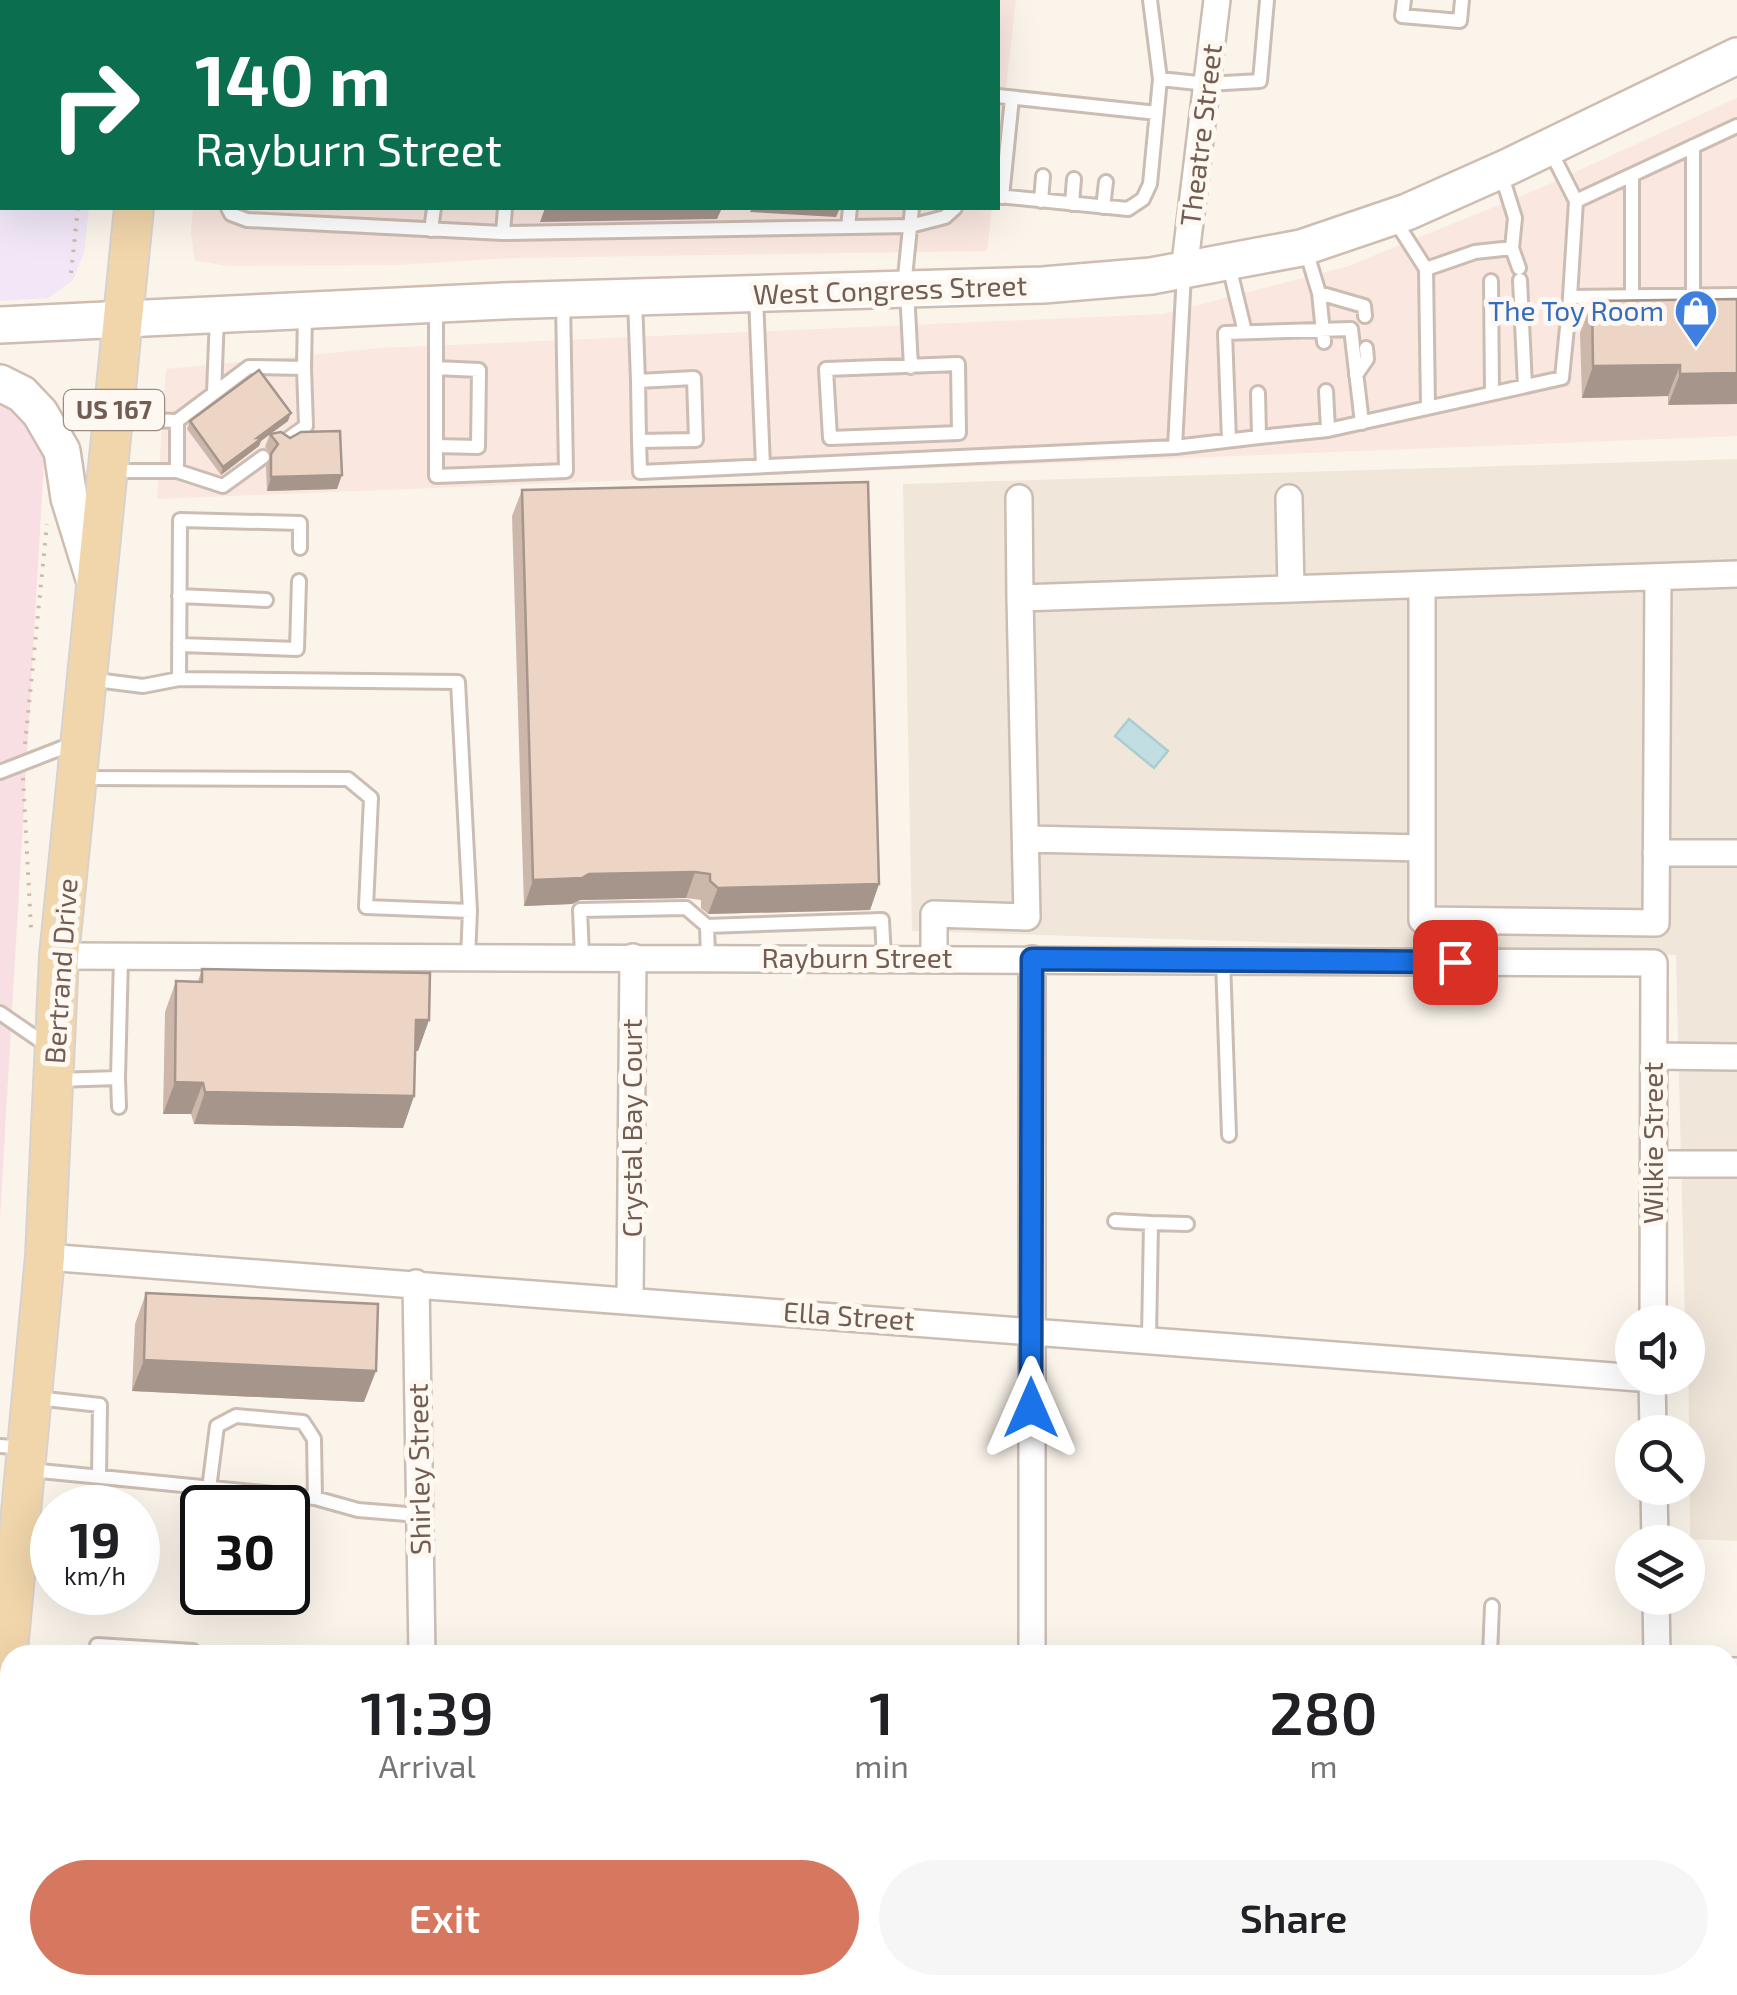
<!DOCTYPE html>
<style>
body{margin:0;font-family:"Exo 2",sans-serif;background:#f6f6f6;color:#202124;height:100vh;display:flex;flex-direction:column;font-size:38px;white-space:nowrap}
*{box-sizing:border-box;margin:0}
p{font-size:32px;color:#757577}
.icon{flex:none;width:55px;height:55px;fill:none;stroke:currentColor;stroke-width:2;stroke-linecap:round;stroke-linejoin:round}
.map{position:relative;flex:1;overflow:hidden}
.drawer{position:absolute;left:0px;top:1645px;width:1738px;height:350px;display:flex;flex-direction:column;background:#fff;border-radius:30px 30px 0 0;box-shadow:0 10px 40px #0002}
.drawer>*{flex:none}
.banner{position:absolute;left:0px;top:0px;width:1000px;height:210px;box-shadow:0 10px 40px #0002;background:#0b6e4f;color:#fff;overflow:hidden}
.controls{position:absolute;left:1615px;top:1305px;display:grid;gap:20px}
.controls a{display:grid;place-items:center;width:90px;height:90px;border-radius:50%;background:#fff;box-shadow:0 10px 40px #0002;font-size:50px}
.speed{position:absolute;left:30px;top:1485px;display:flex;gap:20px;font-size:50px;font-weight:700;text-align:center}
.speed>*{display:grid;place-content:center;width:130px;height:130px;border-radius:50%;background:#fff;box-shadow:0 10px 40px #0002;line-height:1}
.speed small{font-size:25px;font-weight:400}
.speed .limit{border:5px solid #111;border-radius:15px;background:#fff;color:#111}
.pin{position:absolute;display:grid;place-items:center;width:85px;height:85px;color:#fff;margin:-42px;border-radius:20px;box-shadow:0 5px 15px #0006}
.me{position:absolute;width:110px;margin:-55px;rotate:0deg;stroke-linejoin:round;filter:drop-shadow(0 0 8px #0008)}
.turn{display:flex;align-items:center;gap:35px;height:210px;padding:0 30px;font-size:45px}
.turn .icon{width:130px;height:130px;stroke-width:2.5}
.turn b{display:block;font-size:70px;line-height:85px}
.eta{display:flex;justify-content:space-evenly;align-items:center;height:170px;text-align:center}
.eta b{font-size:60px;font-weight:600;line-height:70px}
.cta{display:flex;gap:20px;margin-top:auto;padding:20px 30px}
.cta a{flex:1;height:115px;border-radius:60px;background:#d6775f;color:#fff;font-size:40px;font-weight:600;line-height:115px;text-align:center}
.cta a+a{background:#f6f6f6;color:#202124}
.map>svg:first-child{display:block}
.residential{fill:#f1e6da}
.commercial{fill:#f9e7e0}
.education{fill:#f1e7f7}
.medical{fill:#f7dfe3}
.water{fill:#c1dee3;stroke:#a9cdd3;stroke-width:2.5}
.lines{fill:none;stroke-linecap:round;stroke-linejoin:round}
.service-casing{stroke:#ccbdb2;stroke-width:18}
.minor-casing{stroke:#ccbdb2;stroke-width:30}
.secondary-casing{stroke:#cebdb0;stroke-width:40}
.primary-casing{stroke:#d8d1ce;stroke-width:42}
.path{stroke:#d2b8a8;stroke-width:4;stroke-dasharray:2.5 8;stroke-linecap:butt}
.service{stroke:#fff;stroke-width:12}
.minor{stroke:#fff;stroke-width:25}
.secondary{stroke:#fff;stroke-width:35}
.primary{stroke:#f1d6ab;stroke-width:38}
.wall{fill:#ccb7aa}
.shaded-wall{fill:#a6958b}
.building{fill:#edd5c6;stroke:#a6958b;stroke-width:2.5}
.route-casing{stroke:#114b97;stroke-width:25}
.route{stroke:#1a73e8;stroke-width:18}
.labels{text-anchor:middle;stroke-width:10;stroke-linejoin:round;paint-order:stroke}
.shield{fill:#fdf8f1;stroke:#9c8b81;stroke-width:2.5}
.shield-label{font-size:25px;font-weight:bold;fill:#735c51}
.street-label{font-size:28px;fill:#735c51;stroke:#fdf8f1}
.shop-label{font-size:28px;fill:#366cbe;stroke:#fdf8f1;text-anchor:end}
</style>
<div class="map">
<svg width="1737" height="1995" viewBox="0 0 1737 1995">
<rect width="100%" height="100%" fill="#fbf4eb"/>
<!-- residential -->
<path class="residential" d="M1737,459V1541L1690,1539L1688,1322H1685L1676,955L912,931L903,484Z"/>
<!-- commercial -->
<path class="commercial" d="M212,0H1016L998,158V2H212Z
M1737,98V436L157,499L166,369L381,348L1163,314L1346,267L1538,189Z
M193,208H992L987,251L511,258L397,265L229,266L195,261L191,233Z"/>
<!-- education -->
<path class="education" d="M0,0H115L2,2V208H89L84,253L73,280L48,298L0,301Z
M1728,1832L1737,1833V1995H15V1985H1728Z"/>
<!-- medical -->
<path class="medical" d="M0,396L39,431L44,462L0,1218Z"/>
<!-- water -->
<path class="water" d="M1129,719L1168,751L1154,768L1115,736Z"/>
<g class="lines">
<!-- service casing -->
<g class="service-casing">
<path id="service" d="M1404,0L1402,16L1460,21L1462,0
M239,2V0
M523,2V0
M872,2V0
M932,2V0
M985,2V0
M1160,79L1207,84L1260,81L1267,0
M998,96L1157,113
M1549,148L1576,201L1737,126
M1501,173L1515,218L1512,248L1519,268
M1632,175V296
M998,196L1128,209L1143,199L1150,184L1160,79L1150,0
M1002,197L1012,98
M1041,201L1043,176
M1576,201L1570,297L1737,295
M1072,204L1074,179
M1103,207L1106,182
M228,208L231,214L247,220L503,233L505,208
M1394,219L1426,269L1428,407
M848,227L850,208
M431,230L434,208
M503,233L910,226L945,217L955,208
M1305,247L1319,293L1324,342
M1229,266L1245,332
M1426,269L1475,252L1512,248
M1520,280L1525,386
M1491,281L1492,393
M904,287L912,208
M907,290L911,367
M1319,293L1364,306L1365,316
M1693,295V146
M756,298L763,466
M635,300L638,381L694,378L696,440L639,441L638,381
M436,307V476L566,471L563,301
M958,364L959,433L830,438L826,369Z
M1356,375L1367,359L1366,348
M214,393L217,316
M1258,393L1259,437L1328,430L1326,391
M114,419L177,421
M1328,430L1562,378L1570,297
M1229,440L1225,333L1351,329L1362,423
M285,441L306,426L304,368
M639,441L640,472L1175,447L1184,273
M436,446L478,447L479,370L436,368
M1175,447L1259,437
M110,471H177V421L249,367L304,368L305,315
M177,471L223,486L263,457
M179,596L266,600
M179,645L297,649L299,581
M88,679L143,686L179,679L180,520L300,523V548
M179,679L458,682L470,911
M0,772L77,742
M79,778L348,779L371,798L366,907L470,911L468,957
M707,926L708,957
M582,956L580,910L686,908L707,926L882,920L884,958
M1223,960L1229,1135
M0,1013L48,1046
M118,1078L119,1107
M56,1080L118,1078L121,957
M1115,1221L1151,1223L1149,1339
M1151,1223L1187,1224
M36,1398L100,1405L99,1477
M0,1446L25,1448
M30,1470L315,1498L358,1510L419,1515
M209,1489L217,1426L236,1416L303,1422L314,1439L315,1498
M97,1655V1645L193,1651V1655
M1490,1655L1492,1606
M1728,1868L1735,1867L1737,1889
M1248,1985L1264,1995
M664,1995L665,1985
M861,1995V1985
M928,1995L929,1985
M1054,1995L1055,1985"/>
</g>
<!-- minor casing -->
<g class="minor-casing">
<path id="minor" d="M1184,271L1217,0
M1019,498L1020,598L1737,574
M1289,498L1291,589
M1422,585V920L1656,923L1658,577
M1027,839L1422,848
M1656,853H1737
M59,956L1654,963L1653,1322
M934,958V914L1027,917L1020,598
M1654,1056L1737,1057
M1653,1164H1737
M45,1257L1652,1379
M416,1283L422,1655
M630,1300L633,957
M1652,1378L1653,1432
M1654,1488L1655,1542
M1656,1598L1657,1655
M1032,1655V959
M1728,1671H1737
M1688,1985L1692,1995"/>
</g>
<!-- secondary casing -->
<g class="secondary-casing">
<path id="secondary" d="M0,325L503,301L1043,285L1151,276L1301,248L1407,212L1508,167L1737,56
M0,383L22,394L40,413L62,451L69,498L96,585"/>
</g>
<!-- primary casing -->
<g class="primary-casing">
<path id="primary" d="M153,2L154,0
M0,1735L45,1257L59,956L134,208"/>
</g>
<!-- path -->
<path class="path" d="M93,2V0
M71,273L78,208
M25,744L47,524
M23,778L31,928
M1728,1958L1737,1954"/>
<!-- service -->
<use href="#service" class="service"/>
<!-- minor -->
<use href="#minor" class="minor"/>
<!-- secondary -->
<use href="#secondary" class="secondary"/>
<!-- primary -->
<use href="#primary" class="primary"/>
</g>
<!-- wall -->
<path class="wall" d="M1737,299L1668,405V396L1582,398L1580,333L1592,301Z
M190,421H288L270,434L337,489L267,491L266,467L271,454L265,447L270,434L261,441L259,446L221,475L187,429Z
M522,490L879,884L870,910L708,914L701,908V900L686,898L580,900L572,904L524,906L512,516Z
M202,969L429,1020L418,1051H415L414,1096L403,1128L194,1124L191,1114H163L165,1012L176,981H198Z
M146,1293L364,1402L132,1391L135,1324Z
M46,1985H401L400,1991L440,1995H45Z
M469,1985H621L620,1995H468Z
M1527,1985H1641L1640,1995H1534V1985Z"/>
<!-- shaded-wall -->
<path class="shaded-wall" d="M545,208H722L717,219L540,222Z
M752,208H840L836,217L750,212Z
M1680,365L1668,396L1582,398L1593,366Z
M1737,373V404L1668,405L1680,374Z
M291,413L288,421L261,441L259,446L221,475L223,467L257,438Z
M342,475L337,489L267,491L271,477Z
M695,872L686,898L580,900L572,904L524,906L533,880L589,874Z
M879,884L870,910L708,914L718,888Z
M416,1020H429L418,1051H404Z
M175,1082L203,1083L191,1114H163Z
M205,1092L414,1096L403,1128L194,1124Z
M144,1360L376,1371L364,1402L132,1391Z
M1466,1985H1495L1493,1990L1465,1988Z"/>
<!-- building -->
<path class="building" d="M571,0H862V2H571Z
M1737,299V373L1680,374V365L1593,366L1592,301Z
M259,370L291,413L257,438H262L223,467L190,421Z
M340,431L342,475L271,477V454L278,444L270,434L281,432L290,438L301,432Z
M868,482L879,884L718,888L710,881V874L695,872L589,874L582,878L533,880L522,490Z
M202,969L430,973L429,1020H416L414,1096L205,1092L203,1083L175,1082L176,981L202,982Z
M146,1293L378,1304L376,1371L144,1360Z
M52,1985H401L400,1991L440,1995H51Z
M475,1985H621L620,1995H474Z
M1543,1985H1641L1640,1995H1543Z"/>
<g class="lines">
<!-- route casing -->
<g class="route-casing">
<path id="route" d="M1031,1408L1032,959L1455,962"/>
</g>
<!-- route -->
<use href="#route" class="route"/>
</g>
<!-- icons -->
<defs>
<g id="shop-pin" transform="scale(2.25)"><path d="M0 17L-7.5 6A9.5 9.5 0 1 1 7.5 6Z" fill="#3f7fe0" stroke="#fdf8f1"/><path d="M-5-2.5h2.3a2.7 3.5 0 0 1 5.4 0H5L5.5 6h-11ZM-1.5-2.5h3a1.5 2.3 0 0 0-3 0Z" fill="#fff"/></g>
</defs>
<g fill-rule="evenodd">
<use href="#shop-pin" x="1696" y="311"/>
</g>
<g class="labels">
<!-- shield labels -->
<rect class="shield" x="64" y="390" width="100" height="40" rx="8"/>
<g class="shield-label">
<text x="114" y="419">US 167</text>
</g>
<!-- street labels -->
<g class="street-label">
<text transform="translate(1201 135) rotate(-83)" y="10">Theatre Street</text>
<text transform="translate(890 290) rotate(-2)" y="10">West Congress Street</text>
<text x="857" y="968">Rayburn Street</text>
<text transform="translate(61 971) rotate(-86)" y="10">Bertrand Drive</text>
<text transform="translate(632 1128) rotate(-90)" y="10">Crystal Bay Court</text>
<text transform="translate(1653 1143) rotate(-90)" y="10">Wilkie Street</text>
<text transform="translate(849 1316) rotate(4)" y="10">Ella Street</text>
<text transform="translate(419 1469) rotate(-91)" y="10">Shirley Street</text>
</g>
<!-- shop labels -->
<g class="shop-label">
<text x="1664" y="321">The Toy Room</text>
</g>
</g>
</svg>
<div class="controls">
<a><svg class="icon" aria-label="sound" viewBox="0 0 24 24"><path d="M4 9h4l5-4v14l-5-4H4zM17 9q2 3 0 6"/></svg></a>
<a><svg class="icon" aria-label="search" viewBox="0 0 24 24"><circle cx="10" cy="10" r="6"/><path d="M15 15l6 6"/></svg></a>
<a><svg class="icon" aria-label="layers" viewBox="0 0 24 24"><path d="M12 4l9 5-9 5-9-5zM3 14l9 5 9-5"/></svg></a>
</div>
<div class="speed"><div>19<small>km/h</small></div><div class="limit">30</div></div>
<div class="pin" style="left:1455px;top:962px;background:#d93025"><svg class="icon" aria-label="arrive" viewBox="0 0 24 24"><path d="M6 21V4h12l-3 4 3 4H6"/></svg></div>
<svg class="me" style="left:1031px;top:1408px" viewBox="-20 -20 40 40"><path d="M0-17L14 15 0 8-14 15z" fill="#1a73e8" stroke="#fff" stroke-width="4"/></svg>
<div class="banner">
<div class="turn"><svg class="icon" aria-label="right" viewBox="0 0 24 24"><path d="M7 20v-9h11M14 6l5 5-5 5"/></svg><div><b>140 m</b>Rayburn Street</div></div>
</div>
<section class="drawer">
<div class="eta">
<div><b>11:39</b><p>Arrival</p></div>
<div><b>1</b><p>min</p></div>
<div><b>280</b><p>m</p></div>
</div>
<div class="cta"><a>Exit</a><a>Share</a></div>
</section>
</div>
